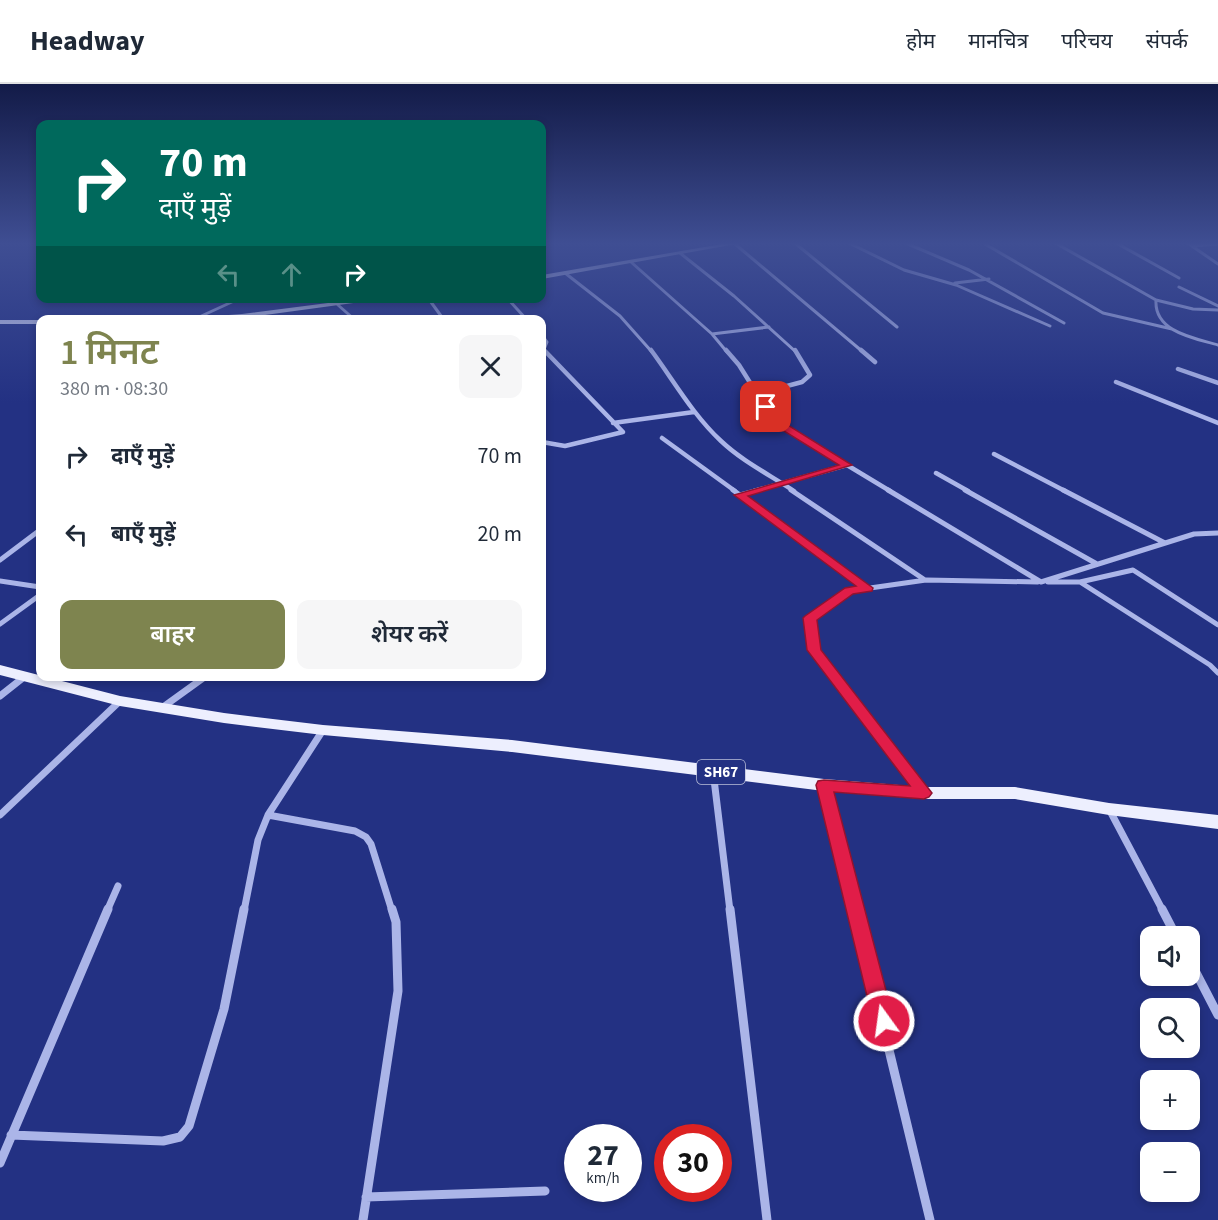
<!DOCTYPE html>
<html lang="hi">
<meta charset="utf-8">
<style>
body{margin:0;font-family:"Source Sans 3","Noto Sans Devanagari",sans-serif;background:#f6f6f7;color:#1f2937;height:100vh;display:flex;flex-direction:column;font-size:22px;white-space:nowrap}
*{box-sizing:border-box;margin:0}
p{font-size:20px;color:#747a83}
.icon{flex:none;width:33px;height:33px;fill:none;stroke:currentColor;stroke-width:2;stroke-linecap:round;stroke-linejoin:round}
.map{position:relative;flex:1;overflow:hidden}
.panel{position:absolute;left:36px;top:231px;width:510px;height:366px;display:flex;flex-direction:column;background:#fff;border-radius:12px;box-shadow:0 3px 9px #0003}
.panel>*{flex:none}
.guide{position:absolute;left:36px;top:36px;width:510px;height:183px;border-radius:12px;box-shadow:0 3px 9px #0003;background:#00695c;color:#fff;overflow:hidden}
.buttons{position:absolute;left:1140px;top:842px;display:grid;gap:12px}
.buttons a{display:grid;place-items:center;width:60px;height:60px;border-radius:12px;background:#fff;box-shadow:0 3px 9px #0003;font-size:30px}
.speed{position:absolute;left:564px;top:1040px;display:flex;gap:12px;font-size:30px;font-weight:700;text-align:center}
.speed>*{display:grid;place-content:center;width:78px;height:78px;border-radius:50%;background:#fff;box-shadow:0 3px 9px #0003;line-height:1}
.speed small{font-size:15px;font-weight:400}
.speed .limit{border:9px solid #d22;background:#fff;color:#111}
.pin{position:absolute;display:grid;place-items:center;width:51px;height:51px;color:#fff;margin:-26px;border-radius:12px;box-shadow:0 3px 9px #0006}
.me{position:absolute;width:66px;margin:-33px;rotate:346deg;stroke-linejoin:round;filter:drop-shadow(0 0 4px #0008)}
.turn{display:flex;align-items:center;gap:21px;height:126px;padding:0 24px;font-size:27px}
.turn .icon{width:78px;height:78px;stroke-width:2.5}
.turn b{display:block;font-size:42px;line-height:51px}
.lanes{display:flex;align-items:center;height:57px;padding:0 24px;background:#0003;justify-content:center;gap:30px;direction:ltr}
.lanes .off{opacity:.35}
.round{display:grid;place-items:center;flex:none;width:63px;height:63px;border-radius:12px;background:#f6f6f7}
.overview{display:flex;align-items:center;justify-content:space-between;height:102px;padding:0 24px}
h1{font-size:36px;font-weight:600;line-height:45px;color:#7e844f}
.action{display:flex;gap:12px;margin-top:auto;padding:12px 24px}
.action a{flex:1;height:69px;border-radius:12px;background:#7e844f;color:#fff;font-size:24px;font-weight:600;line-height:69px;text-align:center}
.action a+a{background:#f6f6f7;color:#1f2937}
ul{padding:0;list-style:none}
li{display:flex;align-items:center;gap:18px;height:78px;padding:0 24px}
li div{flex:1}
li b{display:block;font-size:22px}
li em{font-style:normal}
header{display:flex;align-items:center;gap:36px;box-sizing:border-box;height:84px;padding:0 30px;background:#fff;border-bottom:2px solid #e0e1e3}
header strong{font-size:28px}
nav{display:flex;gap:33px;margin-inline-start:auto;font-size:21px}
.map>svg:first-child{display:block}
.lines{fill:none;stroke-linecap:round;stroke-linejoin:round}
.minor-far4{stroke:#abb5e8;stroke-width:3}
.minor-far3{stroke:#abb5e8;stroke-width:4.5}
.minor-far2{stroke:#abb5e8;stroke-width:5}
.minor-far1{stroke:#abb5e8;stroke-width:7}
.minor{stroke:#abb5e8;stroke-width:9}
.secondary{fill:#d5daf7;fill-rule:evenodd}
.primary{fill:#edeffe;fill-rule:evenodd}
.route{fill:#e11d48;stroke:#92132f;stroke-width:1.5}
.labels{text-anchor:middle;stroke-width:5;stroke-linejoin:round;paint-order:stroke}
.shield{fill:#233183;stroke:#bdc1da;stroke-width:1.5}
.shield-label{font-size:15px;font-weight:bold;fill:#fff}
</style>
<header>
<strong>Headway</strong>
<nav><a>होम</a><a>मानचित्र</a><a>परिचय</a><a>संपर्क</a></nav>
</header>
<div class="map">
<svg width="1218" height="1136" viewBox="0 0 1218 1136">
<rect width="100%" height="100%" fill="#233183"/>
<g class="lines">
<!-- minor-far4 -->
<path class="minor-far4" d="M735,160L863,268
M796,160L897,243
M851,160L904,186L956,201L1050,242
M908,160L969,186L1064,239
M985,160L1103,229L1172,245
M1057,160L1156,216C1154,248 1194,254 1218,261
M1118,160L1179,194
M1189,160L1218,180
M1192,162L1217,160
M680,169L734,212L796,268
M631,178L712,250L727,268
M565,189L620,232L652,268
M955,199L989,195
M1179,203L1218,222
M428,214L444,236
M507,214L527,236
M1156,216L1193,225L1218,226
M338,221L355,236
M197,234L234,217L235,214
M712,250L769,243
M542,251L547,258L543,268"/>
<!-- minor-far3 -->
<path class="minor-far3" d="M651,266C674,297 693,331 721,357C742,377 770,391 794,407
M726,266L739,281L774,337L890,407
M861,266L875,278
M1178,285L1218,299
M1116,298L1218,339
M757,310L802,298L810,291L795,266
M613,339L694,328
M662,354L735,407
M542,358L565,362L623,348L544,266
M994,370L1065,407
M936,389L968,407
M754,407L847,381"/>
<!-- minor-far2 -->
<path class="minor-far2" d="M733,406L867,504
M791,406L925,496
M888,406L1041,498L1194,450L1218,449
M965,406L1097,480
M1063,406L1165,459
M740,411L759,406
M0,476L40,446
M0,497L40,503
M1048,498H1080L1210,581L1218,589
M1080,498L1133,486L1218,541
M0,540L40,511
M832,589L814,566L810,534L849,507L926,496L1038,498"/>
<!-- minor-far1 -->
<path class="minor-far1" d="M831,588L923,709
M0,612L24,593
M163,623L206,592
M713,687L730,827
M824,701L855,827
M1109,725L1163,827
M0,731L120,617
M268,731L355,747L366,753L371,760L392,827
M107,827L118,802
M244,827L258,756L268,731L323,646"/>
<!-- minor -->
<path class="minor" d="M730,825L767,1136
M855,825L930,1136
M1162,825L1176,852
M1190,877L1218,931
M11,1051L163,1057L180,1053L189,1042L224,925L244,825
M0,1079L108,825
M366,1113L545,1107
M363,1136L398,907L396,838L392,825"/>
<!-- secondary -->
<path class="secondary" d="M722,160H736L542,195V191Z
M367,214H390L242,234L161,236L242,230Z
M0,236H40V240H0Z"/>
<!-- primary -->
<path class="primary" d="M0,581L120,612L224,629L323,641L512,656L824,695L924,703H1015L1109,719L1218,731V745L1109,731L1015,715H924L824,707L512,668L323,651L224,639L120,622L0,591Z"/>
</g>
<!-- sky -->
<linearGradient id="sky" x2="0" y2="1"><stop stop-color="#131b48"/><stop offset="0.5" stop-color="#3f4e93"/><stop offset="1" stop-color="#3f4e93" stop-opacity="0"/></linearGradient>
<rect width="1218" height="319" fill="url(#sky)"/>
<!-- route -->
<path class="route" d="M762,321H769L778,335L852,381L748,412L873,504L872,507L853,510L817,536L821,566L932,709L929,713L924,715L834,708L894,937L891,943L884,946L876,943L873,937L816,701L818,697L824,696L910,702L807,566L803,534L805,532L845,504L856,502L734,411L839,381L771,339L761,323Z"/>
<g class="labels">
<!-- shield labels -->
<rect class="shield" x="697" y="676" width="48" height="24" rx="4.5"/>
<g class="shield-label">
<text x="721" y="693">SH67</text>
</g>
</g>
</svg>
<div class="buttons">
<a><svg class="icon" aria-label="sound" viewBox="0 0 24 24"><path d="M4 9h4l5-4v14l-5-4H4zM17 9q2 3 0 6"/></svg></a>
<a><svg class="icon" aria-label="search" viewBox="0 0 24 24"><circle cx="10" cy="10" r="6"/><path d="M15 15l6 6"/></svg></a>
<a>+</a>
<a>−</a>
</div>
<div class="speed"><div>27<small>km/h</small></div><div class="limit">30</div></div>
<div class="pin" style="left:766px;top:323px;background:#d93025"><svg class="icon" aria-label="arrive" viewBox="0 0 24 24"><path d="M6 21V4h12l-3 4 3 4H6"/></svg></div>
<svg class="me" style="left:884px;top:937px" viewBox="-20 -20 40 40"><circle r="17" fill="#e11d48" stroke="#fff" stroke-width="3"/><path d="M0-11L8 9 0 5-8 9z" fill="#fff"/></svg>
<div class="guide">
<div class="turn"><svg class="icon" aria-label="right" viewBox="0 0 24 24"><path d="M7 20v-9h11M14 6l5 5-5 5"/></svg><div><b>70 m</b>दाएँ मुड़ें</div></div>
<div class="lanes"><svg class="icon off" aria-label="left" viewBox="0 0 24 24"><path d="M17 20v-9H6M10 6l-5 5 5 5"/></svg><svg class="icon off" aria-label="ahead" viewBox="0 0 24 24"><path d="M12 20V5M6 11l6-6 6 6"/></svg><svg class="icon" aria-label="right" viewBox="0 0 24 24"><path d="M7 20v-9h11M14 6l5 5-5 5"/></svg></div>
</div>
<section class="panel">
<div class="overview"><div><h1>1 मिनट</h1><p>380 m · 08:30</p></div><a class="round"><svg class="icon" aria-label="close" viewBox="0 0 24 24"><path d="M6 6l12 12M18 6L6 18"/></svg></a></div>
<ul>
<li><svg class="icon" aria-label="right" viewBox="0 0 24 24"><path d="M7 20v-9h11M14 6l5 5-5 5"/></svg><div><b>दाएँ मुड़ें</b></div><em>70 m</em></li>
<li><svg class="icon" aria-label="left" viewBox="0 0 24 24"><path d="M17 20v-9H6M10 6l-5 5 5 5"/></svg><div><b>बाएँ मुड़ें</b></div><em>20 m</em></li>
</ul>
<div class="action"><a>बाहर</a><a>शेयर करें</a></div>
</section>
</div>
